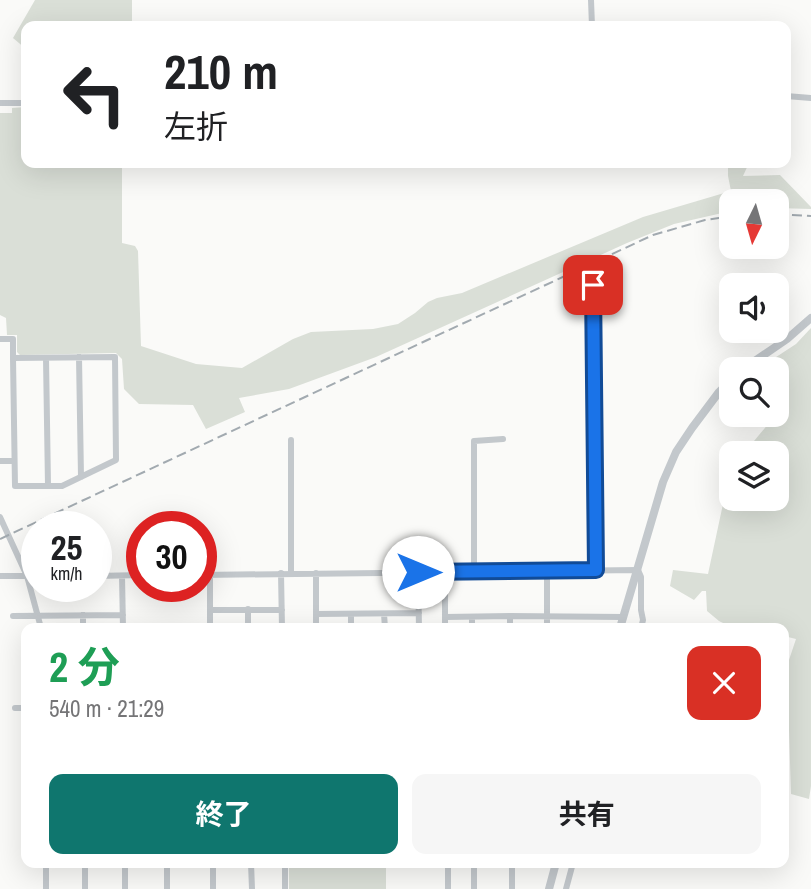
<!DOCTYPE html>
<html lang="ja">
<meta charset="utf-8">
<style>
body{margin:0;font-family:"Archivo Narrow","Noto Sans JP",sans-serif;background:#f6f6f6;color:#202124;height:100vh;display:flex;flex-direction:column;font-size:26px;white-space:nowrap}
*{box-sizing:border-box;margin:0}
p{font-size:23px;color:#757577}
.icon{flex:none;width:38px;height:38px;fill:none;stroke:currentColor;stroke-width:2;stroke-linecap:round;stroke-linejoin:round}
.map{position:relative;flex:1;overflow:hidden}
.side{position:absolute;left:21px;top:623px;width:768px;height:245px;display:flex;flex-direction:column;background:#fff;border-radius:14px;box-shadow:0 7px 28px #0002}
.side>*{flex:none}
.banner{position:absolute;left:21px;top:21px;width:770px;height:147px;border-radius:14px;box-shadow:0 7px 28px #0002;background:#fff;color:#202124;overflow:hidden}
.needle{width:46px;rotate:185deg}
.controls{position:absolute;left:719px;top:189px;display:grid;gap:14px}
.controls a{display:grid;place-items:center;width:70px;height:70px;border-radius:14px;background:#fff;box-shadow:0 7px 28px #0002;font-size:35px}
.speed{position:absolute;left:21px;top:511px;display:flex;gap:14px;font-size:35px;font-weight:700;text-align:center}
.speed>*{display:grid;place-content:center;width:91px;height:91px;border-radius:50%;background:#fff;box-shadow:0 7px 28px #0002;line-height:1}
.speed small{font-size:18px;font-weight:400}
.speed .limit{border:10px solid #d22;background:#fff;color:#111}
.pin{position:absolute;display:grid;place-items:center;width:60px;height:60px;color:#fff;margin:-30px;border-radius:14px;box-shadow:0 4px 10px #0006}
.me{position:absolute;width:77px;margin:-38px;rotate:90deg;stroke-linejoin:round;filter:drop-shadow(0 0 5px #0008)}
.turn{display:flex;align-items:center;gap:24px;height:147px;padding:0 28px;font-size:32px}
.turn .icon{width:91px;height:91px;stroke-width:2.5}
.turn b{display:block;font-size:49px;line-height:60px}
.round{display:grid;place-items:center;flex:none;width:74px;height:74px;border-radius:14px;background:#f6f6f6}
.headline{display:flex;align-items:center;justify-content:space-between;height:119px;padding:0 28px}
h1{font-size:42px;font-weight:700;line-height:52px;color:#1e9e55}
.button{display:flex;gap:14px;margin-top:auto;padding:14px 28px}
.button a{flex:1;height:80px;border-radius:14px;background:#0f766e;color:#fff;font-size:28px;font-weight:700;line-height:80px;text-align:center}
.button a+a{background:#f6f6f6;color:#202124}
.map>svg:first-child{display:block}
.green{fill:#dadfd7}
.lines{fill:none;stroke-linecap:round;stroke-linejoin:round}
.minor{stroke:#c3c8cc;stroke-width:6}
.tertiary{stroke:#c3c8cc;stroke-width:8}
.rail{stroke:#a2aab0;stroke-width:2;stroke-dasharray:10 5;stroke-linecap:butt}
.route-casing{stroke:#114b97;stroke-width:18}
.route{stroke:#1a73e8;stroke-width:12}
</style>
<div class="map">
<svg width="811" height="889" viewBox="0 0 811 889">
<rect width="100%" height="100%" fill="#fafaf8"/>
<!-- green -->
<path class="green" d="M35,0H132V26H26V49L13,38Z
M26,107V163H122V243L135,246L138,251L141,346L196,364L242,368L293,339L311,332L373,329L398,324L415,313L428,302L437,298L462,293L643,217L731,191L728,176V163H749L743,176L780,175L811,207V209L777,208V201H732L731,211L674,224L627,243L376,357L289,389L239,398L245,412L206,429L193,405L139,404L124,389L122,359L116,353L20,355L17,352V335H7L6,318L0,315V113H12V108Z
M811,328V786L809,799L791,794L787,666L796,639L784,636V628H733L719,621L707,611L706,591H702L694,600L670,586L673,570L708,574L726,490L731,479L732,499H777V453H744L769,423L750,415H777V369H758L796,344Z
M289,863H386V889H289Z"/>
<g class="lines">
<!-- minor -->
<path class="minor" d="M591,0L592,26
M786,96L811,98
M0,103H26
M593,285L596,570
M0,339H13V358L15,486H62L116,460L115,357L13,358
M79,357L81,477
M46,358L48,486
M291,440V573
M0,461H14
M0,517L27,576L41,628
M474,571V441L503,439
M547,571V628
M418,572L419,628
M445,572V628
M281,573L282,628
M316,573V628
M201,575L638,570L641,577V610L643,620L641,628
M210,575V628
M0,576H37
M96,576L142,575
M122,576L123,628
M248,609V628
M210,610H282
M316,614L419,613
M351,614V628
M384,614L385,628
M83,615V628
M13,616L123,615
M510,616V628
M445,617L510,616L624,617
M472,617V628
M15,708H26
M46,863V889
M85,863V889
M125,863V889
M167,863V889
M213,863V889
M251,863L252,889
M285,863V889
M448,863V889
M474,863V889
M512,863V889
M566,889L573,863"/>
<!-- tertiary -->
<path class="tertiary" d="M743,369L787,339L811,318
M620,628L663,482L676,452L692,428L719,392L732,379
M549,889L556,863"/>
<!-- rail -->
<path class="rail" d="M777,214L811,216
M0,539L653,235L705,220L732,216"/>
</g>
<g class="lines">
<!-- route casing -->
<g class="route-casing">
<path id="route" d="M418,572L596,570L593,285"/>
</g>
<!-- route -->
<use href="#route" class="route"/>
</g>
</svg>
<div class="controls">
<a><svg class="needle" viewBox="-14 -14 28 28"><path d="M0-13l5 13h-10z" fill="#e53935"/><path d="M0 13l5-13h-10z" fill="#757577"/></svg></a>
<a><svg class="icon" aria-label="sound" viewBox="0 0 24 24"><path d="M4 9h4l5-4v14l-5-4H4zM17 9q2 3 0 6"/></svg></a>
<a><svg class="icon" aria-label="search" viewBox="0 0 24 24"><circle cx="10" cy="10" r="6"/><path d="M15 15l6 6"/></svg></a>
<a><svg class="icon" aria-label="layers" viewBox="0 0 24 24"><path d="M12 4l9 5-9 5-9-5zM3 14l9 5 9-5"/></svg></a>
</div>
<div class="speed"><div>25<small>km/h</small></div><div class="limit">30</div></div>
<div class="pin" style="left:593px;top:285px;background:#d93025"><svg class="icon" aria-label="arrive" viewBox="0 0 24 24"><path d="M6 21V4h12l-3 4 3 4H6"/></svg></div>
<svg class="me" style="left:418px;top:572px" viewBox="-20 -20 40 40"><circle r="19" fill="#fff"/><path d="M0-13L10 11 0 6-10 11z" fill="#1a73e8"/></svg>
<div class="banner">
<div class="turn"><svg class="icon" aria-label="left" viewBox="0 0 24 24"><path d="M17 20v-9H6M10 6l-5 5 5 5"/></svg><div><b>210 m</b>左折</div></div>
</div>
<section class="side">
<div class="headline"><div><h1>2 分</h1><p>540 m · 21:29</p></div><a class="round" style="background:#d93025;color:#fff"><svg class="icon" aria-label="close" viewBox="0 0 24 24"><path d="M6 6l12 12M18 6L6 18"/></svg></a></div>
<div class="button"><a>終了</a><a>共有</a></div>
</section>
</div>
